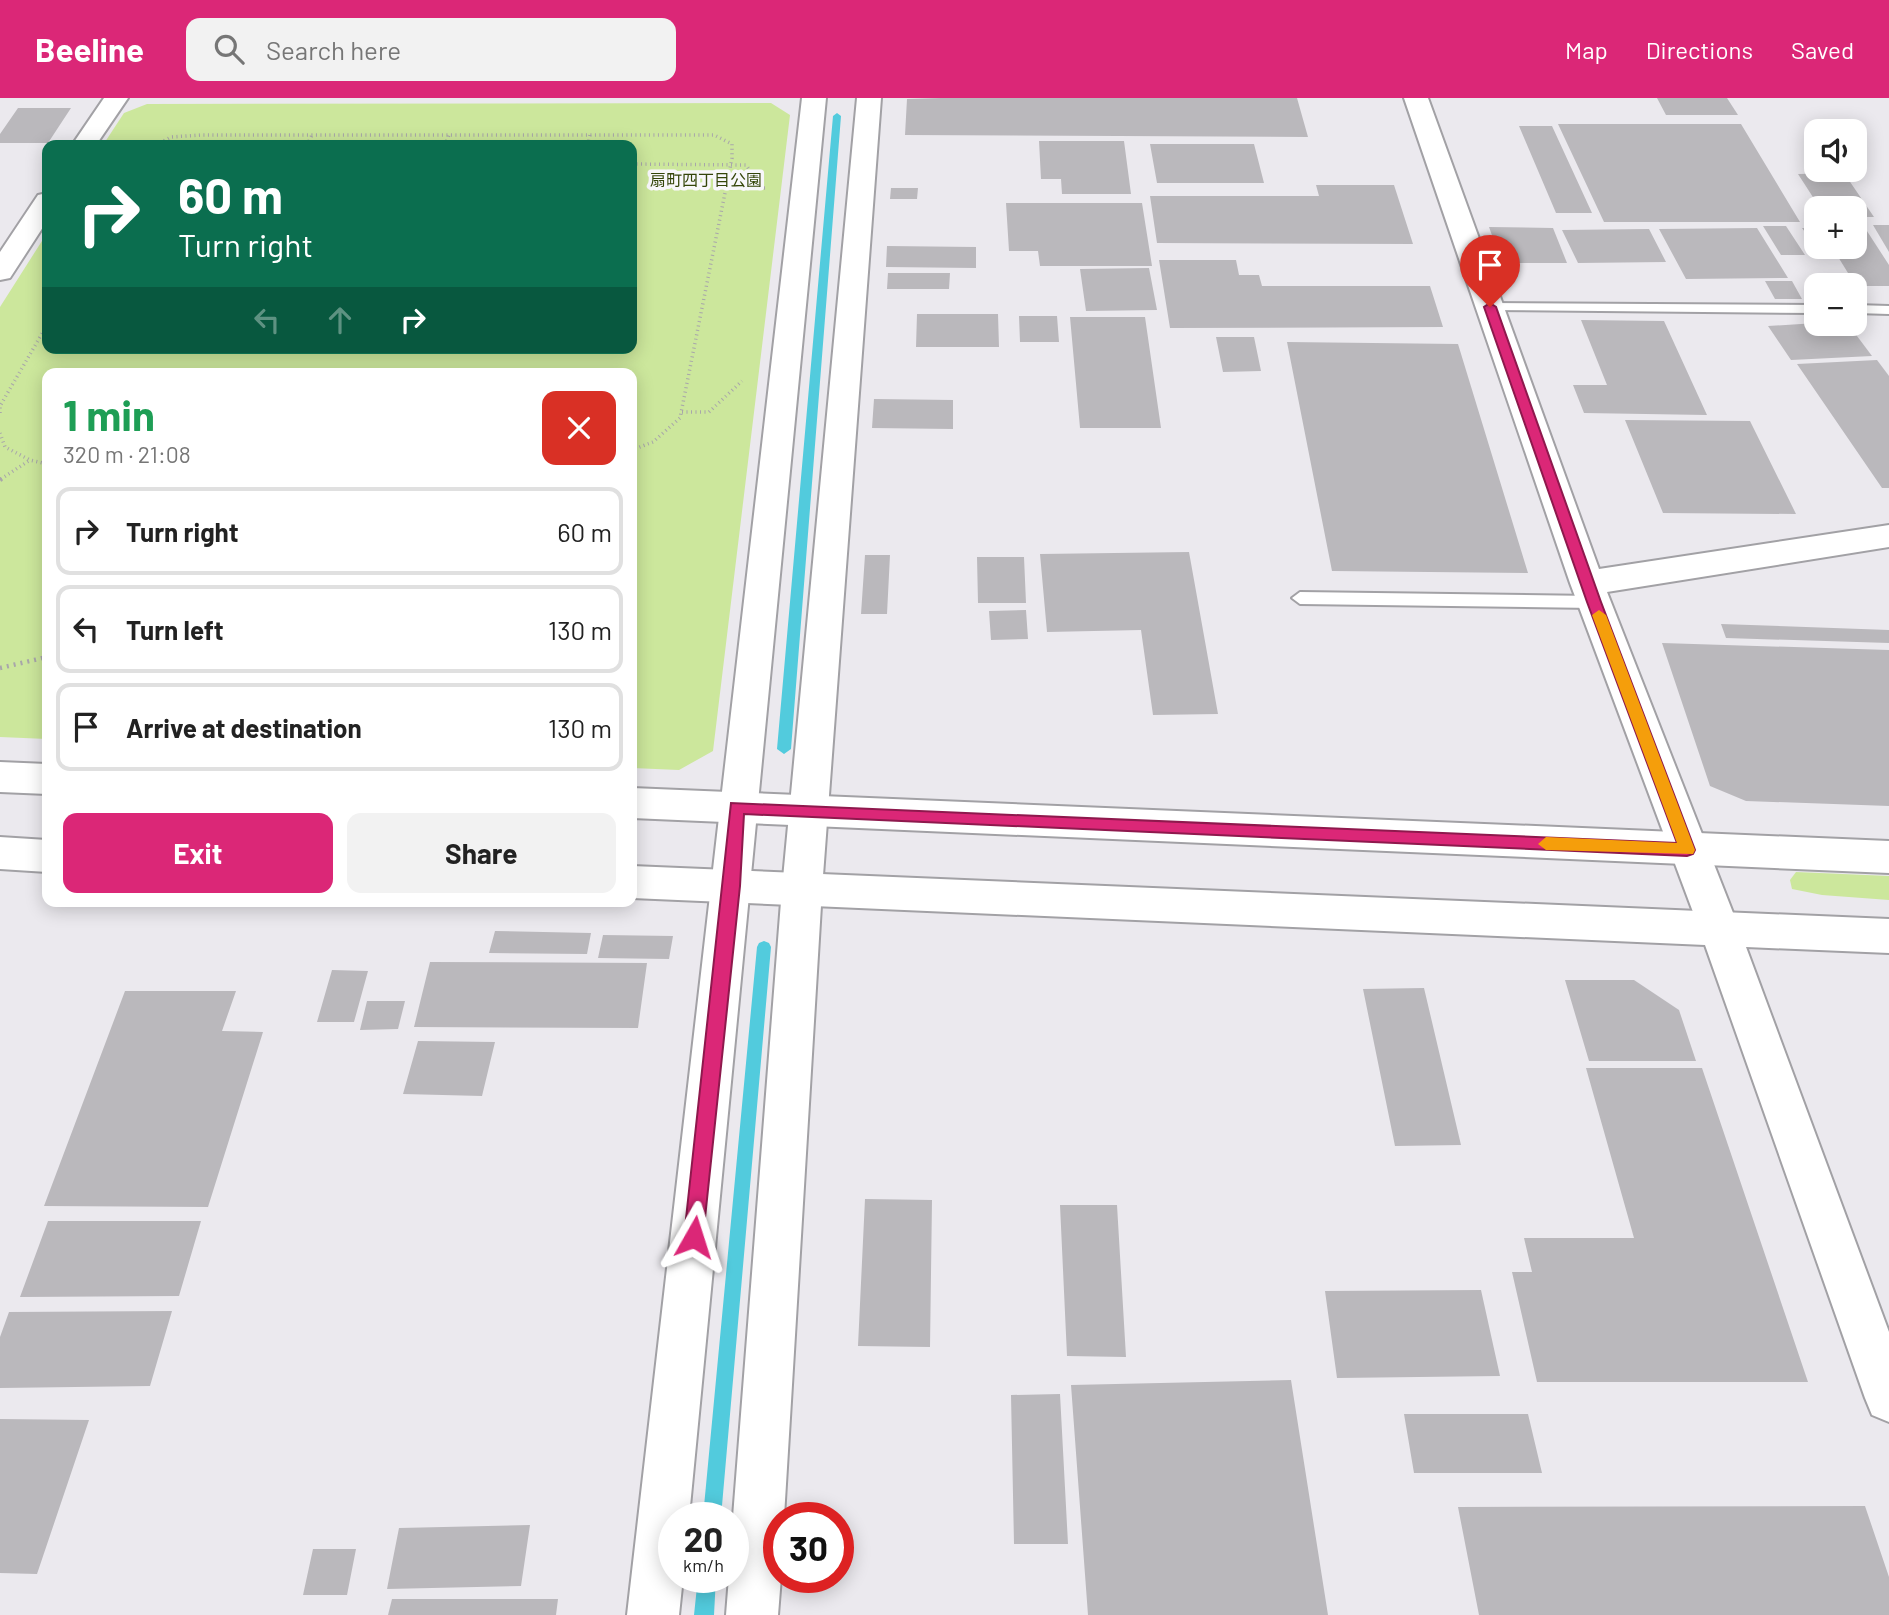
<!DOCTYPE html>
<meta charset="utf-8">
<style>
body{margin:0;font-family:Barlow,"Noto Sans JP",sans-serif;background:#f2f2f2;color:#222;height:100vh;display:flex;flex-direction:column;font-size:26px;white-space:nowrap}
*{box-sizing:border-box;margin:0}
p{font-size:23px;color:#767676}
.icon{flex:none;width:38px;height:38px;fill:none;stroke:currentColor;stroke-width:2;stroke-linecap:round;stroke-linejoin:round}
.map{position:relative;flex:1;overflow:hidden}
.sheet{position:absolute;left:42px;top:270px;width:595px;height:539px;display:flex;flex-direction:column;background:#fff;border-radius:14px;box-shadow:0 4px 18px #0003}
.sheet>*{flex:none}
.banner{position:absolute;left:42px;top:42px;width:595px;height:214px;border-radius:14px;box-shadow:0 4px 18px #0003;background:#0b6e4f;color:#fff;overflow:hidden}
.tools{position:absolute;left:1804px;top:21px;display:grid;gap:14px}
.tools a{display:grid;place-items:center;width:63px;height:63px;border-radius:14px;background:#fff;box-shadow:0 4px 18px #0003;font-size:35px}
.speed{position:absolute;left:658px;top:1404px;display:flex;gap:14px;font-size:35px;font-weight:700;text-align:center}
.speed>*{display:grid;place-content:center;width:91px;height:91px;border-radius:50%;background:#fff;box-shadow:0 4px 18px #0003;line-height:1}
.speed small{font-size:18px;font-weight:400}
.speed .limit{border:10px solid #d22;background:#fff;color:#111}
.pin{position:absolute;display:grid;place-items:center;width:60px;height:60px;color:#fff;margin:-72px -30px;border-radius:50% 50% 50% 0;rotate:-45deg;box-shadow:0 0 7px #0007}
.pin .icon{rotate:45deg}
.me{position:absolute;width:77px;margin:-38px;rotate:6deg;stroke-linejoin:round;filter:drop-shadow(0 0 5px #0008)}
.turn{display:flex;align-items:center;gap:24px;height:147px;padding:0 21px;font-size:32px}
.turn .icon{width:91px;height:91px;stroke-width:2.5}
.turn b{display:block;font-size:49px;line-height:60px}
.lanes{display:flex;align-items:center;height:66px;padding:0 21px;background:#0003;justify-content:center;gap:35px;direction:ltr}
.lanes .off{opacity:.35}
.round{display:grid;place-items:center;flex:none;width:74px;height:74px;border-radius:14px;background:#f2f2f2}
.overview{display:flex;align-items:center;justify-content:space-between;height:119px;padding:0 21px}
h1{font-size:42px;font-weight:700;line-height:52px;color:#1e9e55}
.primary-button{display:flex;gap:14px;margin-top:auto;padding:14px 21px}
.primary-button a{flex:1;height:80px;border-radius:14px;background:#db2777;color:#fff;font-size:28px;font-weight:700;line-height:80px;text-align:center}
.primary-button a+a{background:#f2f2f2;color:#222}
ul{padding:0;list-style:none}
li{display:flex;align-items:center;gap:21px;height:88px;margin:0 14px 10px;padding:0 7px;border:4px solid #e0e0e0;border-radius:14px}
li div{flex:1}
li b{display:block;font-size:26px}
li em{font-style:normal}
header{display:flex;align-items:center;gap:42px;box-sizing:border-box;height:98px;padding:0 35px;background:#db2777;color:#fff}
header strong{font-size:33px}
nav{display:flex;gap:38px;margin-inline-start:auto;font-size:24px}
.search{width:490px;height:63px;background:#f2f2f2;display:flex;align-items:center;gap:18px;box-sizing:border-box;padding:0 24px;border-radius:14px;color:#767676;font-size:26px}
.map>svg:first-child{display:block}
.green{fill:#cce79c}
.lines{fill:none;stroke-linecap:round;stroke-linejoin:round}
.stream{fill:#52cbdd;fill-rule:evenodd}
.building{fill:#bab8bc}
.service-casing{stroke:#a2a1a5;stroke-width:4}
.minor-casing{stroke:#a2a1a5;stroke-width:4}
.tertiary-casing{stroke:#a2a1a5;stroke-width:4}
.path-far1{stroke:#a8a6aa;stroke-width:3.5;stroke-dasharray:1 3.5;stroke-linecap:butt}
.path{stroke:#a8a6aa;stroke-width:4.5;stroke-dasharray:2 5;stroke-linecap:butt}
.service{fill:#fff;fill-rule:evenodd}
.minor{fill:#fff;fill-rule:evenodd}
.tertiary{fill:#fff;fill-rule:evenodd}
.route{fill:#db2777;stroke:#8e194d;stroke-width:2}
.slow{fill:#f59e0b}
.labels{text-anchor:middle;stroke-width:7;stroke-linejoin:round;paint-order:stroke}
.far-park-label{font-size:16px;fill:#344509;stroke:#f8f7fb}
</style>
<header>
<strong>Beeline</strong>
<div class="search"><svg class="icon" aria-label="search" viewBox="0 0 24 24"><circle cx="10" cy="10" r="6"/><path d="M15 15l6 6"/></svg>Search here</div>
<nav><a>Map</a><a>Directions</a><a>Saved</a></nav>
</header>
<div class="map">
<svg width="1889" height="1517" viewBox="0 0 1889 1517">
<rect width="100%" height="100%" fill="#ebe9ee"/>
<!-- green -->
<path class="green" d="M771,5L790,17L713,653L679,672L632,670V275H47V641L0,639V209L47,135V250H632V47H103L124,15L147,6Z
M1796,774L1889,778V802L1822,797L1792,791L1790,782Z"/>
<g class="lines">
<!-- stream -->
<path class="stream" d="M837,15L841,18L791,651L784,656L777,651L833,18Z
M764,843L769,845L771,849L721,1419H703L757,849L759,845Z
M698,1479H716L714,1517H694Z"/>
</g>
<!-- building -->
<path class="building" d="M941,0H1297L1308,39L905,37L907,1Z
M1657,0H1727L1738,17H1666Z
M18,10H71L48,45H0V36Z
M1558,26H1741L1800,124H1604Z
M1519,28H1552L1592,115H1556Z
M1039,43H1124L1131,96H1062L1061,81H1041Z
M1150,46H1254L1264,85H1157Z
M1844,75L1874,119H1855V110H1820L1798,76Z
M1316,87H1394L1413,146L1157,145L1150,98H1319Z
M891,90H918L917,101H890Z
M1006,105H1142L1152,168H1040L1038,153H1009Z
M1873,127H1889V154Z
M1763,128H1786L1805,157H1781Z
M1489,129L1553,130L1567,165H1502Z
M1757,130L1788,180L1686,181L1659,131Z
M1802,130H1814L1816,149H1826V151H1817Z
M1855,130H1865L1889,167V188H1856L1832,149H1855Z
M1649,131L1666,164L1578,165L1562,132Z
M887,148L976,149V170L886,169Z
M1159,162H1236L1239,177H1259L1262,188H1430L1443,229L1170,230Z
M1149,170L1157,212L1086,213L1080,171Z
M888,175H950L949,191H887Z
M1765,183H1792L1802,201H1775Z
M917,216H998L999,249H916Z
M1019,218H1057L1059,244H1020Z
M1070,219H1145L1161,330H1080Z
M1581,222L1664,223L1707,317L1584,315L1573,287H1607Z
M1816,225L1848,226L1872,258L1791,262L1768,228Z
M1216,239H1254L1261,273L1223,274Z
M1287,244L1458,246L1528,475L1332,473Z
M1877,262L1889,278V390H1882L1797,266Z
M874,301L953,302V331L872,330Z
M1625,322L1750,323L1796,416L1663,415Z
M1189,454L1218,616L1153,617L1141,532L1047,534L1040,456Z
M865,457H890L887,516H861Z
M977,459H1024L1026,505H978Z
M1026,512L1028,541L991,542L989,513Z
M1721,526L1889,532V545L1726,540Z
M1662,545L1889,552V708L1746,703L1710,688Z
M495,833L591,835L587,856L489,855Z
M603,837L673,838L669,861L598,860Z
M430,864L647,865L638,930L414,929Z
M332,872L368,873L354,924H317Z
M1565,882H1634L1679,912L1696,963H1589Z
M1424,890L1461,1047L1395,1048L1363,891Z
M125,893H236L222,933L263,934L208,1109L44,1108Z
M367,903H405L398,931L360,932Z
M418,943L495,944L482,998L403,996Z
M1586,970H1702L1808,1284H1537L1512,1174H1532L1524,1140H1634Z
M865,1101L932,1102L930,1249L858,1248Z
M1060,1107H1117L1126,1259L1067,1258Z
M48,1123H201L179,1198L20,1199Z
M1481,1192L1500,1278L1337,1280L1325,1193Z
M172,1213L150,1288L0,1290V1239L9,1214Z
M1291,1282L1328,1517H1088L1071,1287Z
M1060,1296L1068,1446H1014L1011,1297Z
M1404,1316H1528L1542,1375H1414Z
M0,1321L89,1322L37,1476L0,1475Z
M1865,1408L1889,1479V1517H1479L1458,1409Z
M530,1427L521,1488L387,1491L399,1430Z
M313,1451H356L347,1497H303Z
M392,1501H558L556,1517H388Z"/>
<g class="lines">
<!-- service casing -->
<g class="service-casing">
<path id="service" d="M1490,205L1816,207V215L1485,212V206Z
M1855,207L1889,208V216L1855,215Z
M1300,494L1594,498L1602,504L1594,510L1300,506L1292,500Z"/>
</g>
<!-- minor casing -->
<g class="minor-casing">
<path id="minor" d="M104,0H128L96,47H72Z
M802,0H826L689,1419H674V1479H683L679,1517H627Z
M857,0H881L822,791L784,1419H779L781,1479L778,1517H726L729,1479H733V1419L782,791Z
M1404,0H1428L1599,471L1889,427V449L1607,494L1739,830L1733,842L1719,847L1705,842L1699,830L1570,485Z
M47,95V123L10,180L0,182V154L38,97Z"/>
</g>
<!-- tertiary casing -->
<g class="tertiary-casing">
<path id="tertiary" d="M0,664L47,666V696L0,694Z
M632,690L1889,743V775L632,720Z
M0,739L47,742V774L0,771Z
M632,768L1889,821V855L1746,849L1889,1234V1324L1872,1317L1865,1300L1705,847L632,800Z"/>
</g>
<!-- path-far1 -->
<path class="path-far1" d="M156,47L171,39L201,37H714L732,46V60L680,320L653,344L632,352
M307,47L312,37
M445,47L449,37
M588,47L590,37
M632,66L746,67L762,90H766
M682,314H709L742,283
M0,315V308L47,227
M0,335L5,349L30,362L47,366
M1,381L30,362"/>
<!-- path -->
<path class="path" d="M0,382L3,380
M0,570L47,559"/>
<!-- service -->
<use href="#service" class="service"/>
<!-- minor -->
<use href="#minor" class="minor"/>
<!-- tertiary -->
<use href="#tertiary" class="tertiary"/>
</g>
<!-- route -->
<path class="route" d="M1490,205L1496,209L1601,504L1695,752L1693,756L1687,758L744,716L740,788L703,1139L700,1146L694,1148L687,1146L684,1139L731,705L1677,745L1587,504L1484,209Z"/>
<!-- slow -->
<path class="slow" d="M1599,512L1606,517L1695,752L1693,756L1546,752L1538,746L1546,739L1677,745L1592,517Z"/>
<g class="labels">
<!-- far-park labels -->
<g class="far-park-label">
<text x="706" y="88">扇町四丁目公園</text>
</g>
</g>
</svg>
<div class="tools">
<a><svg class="icon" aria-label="sound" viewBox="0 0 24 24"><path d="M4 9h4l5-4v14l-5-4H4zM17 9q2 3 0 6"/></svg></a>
<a>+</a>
<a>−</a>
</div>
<div class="speed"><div>20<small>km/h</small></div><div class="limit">30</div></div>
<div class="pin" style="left:1490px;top:209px;background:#d93025"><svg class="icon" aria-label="arrive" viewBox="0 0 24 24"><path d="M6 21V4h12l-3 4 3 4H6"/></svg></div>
<svg class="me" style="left:694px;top:1139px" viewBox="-20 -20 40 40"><path d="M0-17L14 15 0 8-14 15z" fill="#db2777" stroke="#fff" stroke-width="4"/></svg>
<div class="banner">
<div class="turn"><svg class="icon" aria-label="right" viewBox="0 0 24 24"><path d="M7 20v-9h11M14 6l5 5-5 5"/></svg><div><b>60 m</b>Turn right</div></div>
<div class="lanes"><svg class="icon off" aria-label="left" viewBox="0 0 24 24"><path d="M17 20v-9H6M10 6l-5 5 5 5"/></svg><svg class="icon off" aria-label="ahead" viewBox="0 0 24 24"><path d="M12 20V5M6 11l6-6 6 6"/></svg><svg class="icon" aria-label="right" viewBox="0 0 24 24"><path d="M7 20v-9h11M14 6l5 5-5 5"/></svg></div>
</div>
<section class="sheet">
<div class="overview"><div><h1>1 min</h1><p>320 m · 21:08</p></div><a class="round" style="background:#d93025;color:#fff"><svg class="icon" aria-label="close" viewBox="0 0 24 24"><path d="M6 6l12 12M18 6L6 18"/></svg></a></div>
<ul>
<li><svg class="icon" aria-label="right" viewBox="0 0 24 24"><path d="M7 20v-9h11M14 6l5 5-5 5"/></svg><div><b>Turn right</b></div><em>60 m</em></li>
<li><svg class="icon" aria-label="left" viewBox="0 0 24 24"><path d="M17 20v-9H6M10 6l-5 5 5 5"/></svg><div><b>Turn left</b></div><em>130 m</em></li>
<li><svg class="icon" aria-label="arrive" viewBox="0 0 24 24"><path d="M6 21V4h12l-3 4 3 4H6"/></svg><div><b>Arrive at destination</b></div><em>130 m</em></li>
</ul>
<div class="primary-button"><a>Exit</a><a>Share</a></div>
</section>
</div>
